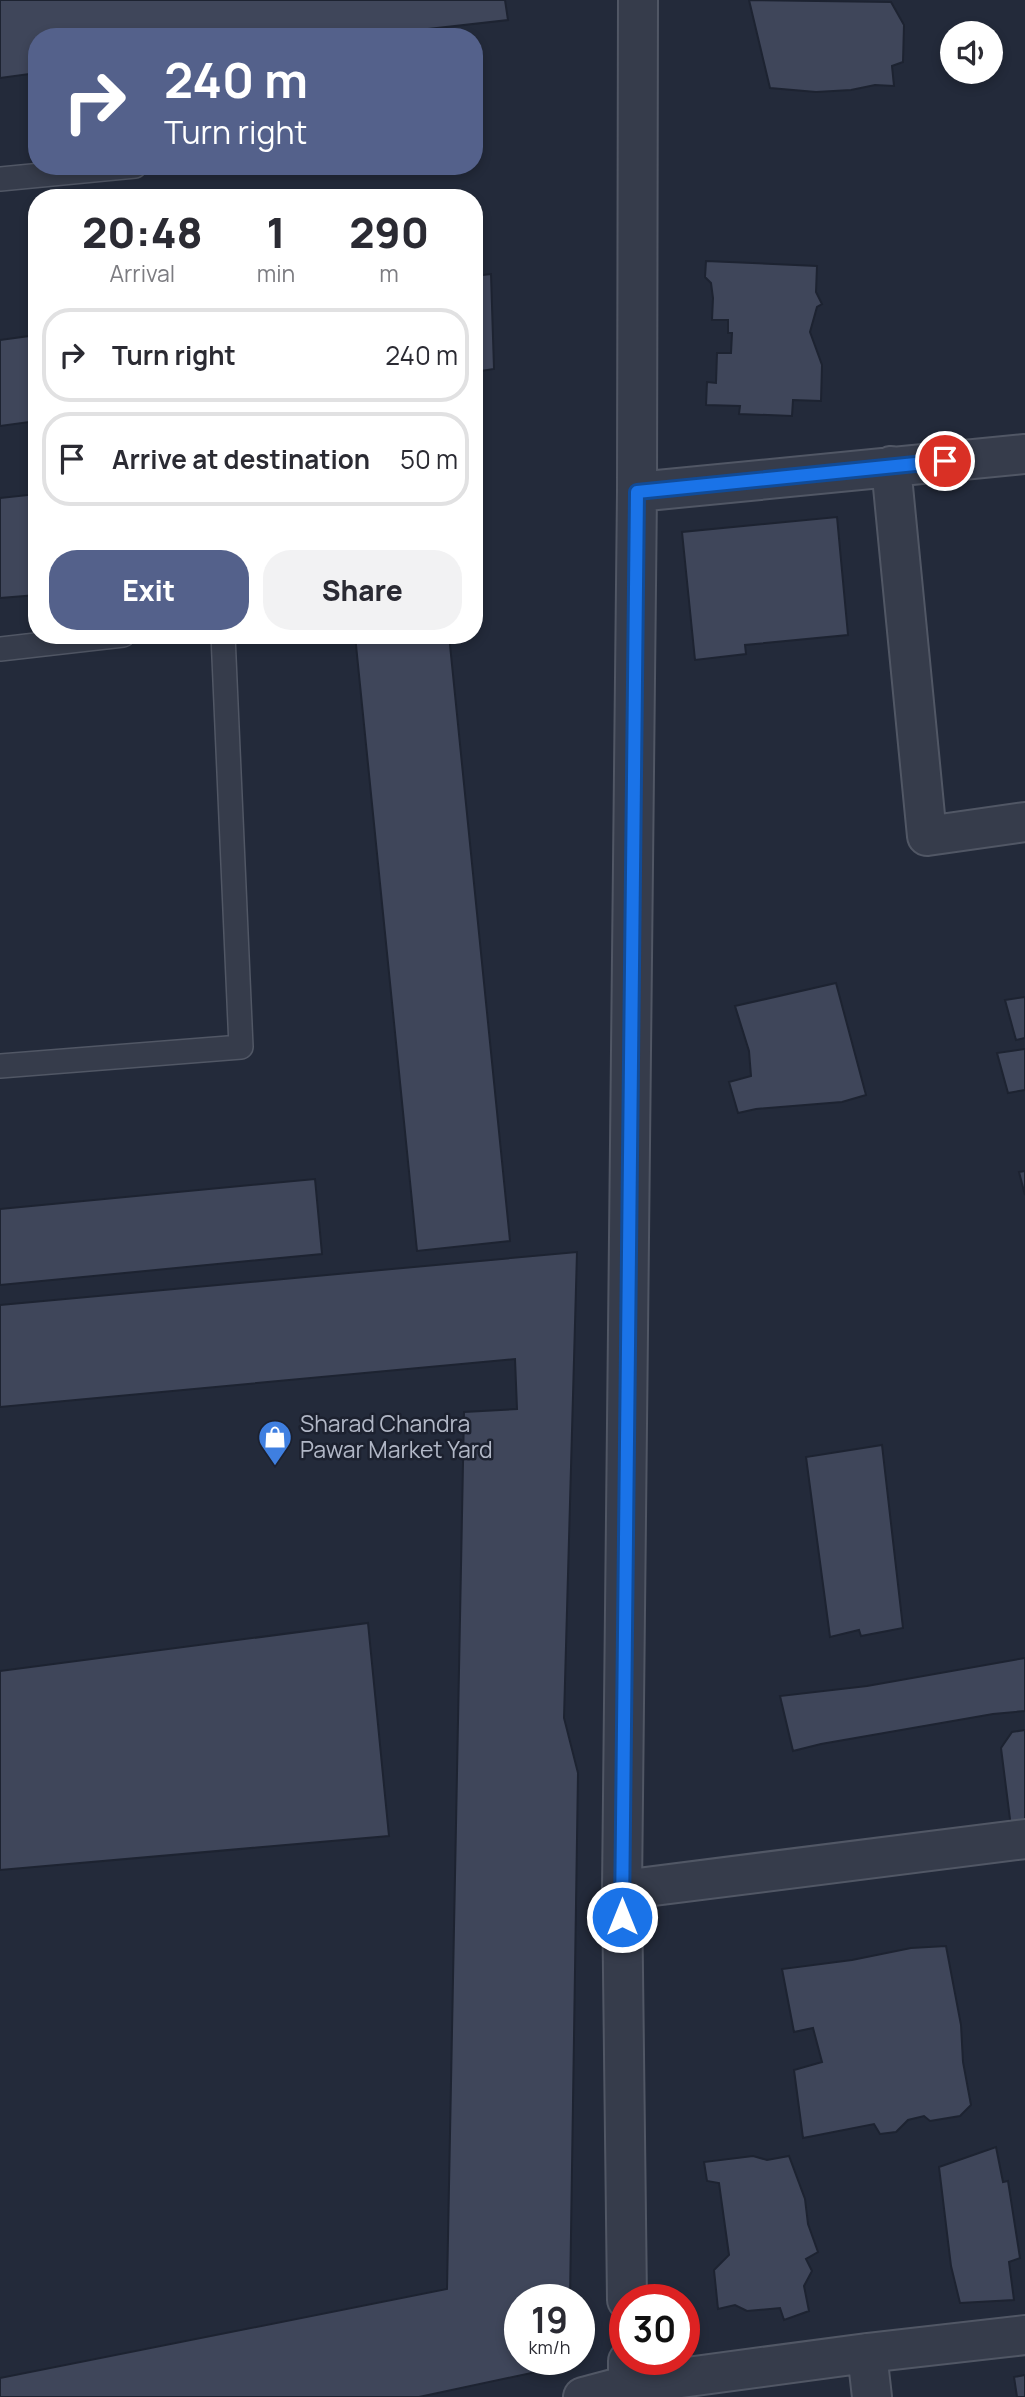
<!DOCTYPE html>
<style>
body{margin:0;font-family:Manrope,sans-serif;background:#f2f2f3;color:#2b2b33;height:100vh;display:flex;flex-direction:column;font-size:26px;white-space:nowrap}
*{box-sizing:border-box;margin:0}
p{font-size:23px;color:#7c7c81}
.icon{flex:none;width:38px;height:38px;fill:none;stroke:currentColor;stroke-width:2;stroke-linecap:round;stroke-linejoin:round}
.map{position:relative;flex:1;overflow:hidden}
.details{position:absolute;left:28px;top:189px;width:455px;height:455px;display:flex;flex-direction:column;background:#fff;border-radius:28px;box-shadow:0 4px 10px #0003}
.details>*{flex:none}
.hud{position:absolute;left:28px;top:28px;width:455px;height:147px;border-radius:28px;box-shadow:0 4px 10px #0003;background:#54618b;color:#fff;overflow:hidden}
.tools{position:absolute;left:940px;top:21px;display:grid;gap:14px}
.tools a{display:grid;place-items:center;width:63px;height:63px;border-radius:50%;background:#fff;box-shadow:0 4px 10px #0003;font-size:35px}
.speed{position:absolute;left:504px;top:2284px;display:flex;gap:14px;font-size:35px;font-weight:700;text-align:center}
.speed>*{display:grid;place-content:center;width:91px;height:91px;border-radius:50%;background:#fff;box-shadow:0 4px 10px #0003;line-height:1}
.speed small{font-size:18px;font-weight:400}
.speed .limit{border:10px solid #d22;background:#fff;color:#111}
.pin{position:absolute;display:grid;place-items:center;width:60px;height:60px;color:#fff;margin:-30px;border:4px solid #fff;border-radius:50%;box-shadow:0 2px 7px #0007}
.me{position:absolute;width:77px;margin:-38px;rotate:0deg;stroke-linejoin:round;filter:drop-shadow(0 0 5px #0008)}
.turn{display:flex;align-items:center;gap:24px;height:147px;padding:0 21px;font-size:32px}
.turn .icon{width:91px;height:91px;stroke-width:2.5}
.turn b{display:block;font-size:49px;line-height:60px}
.eta{display:flex;justify-content:space-evenly;align-items:center;height:119px;text-align:center}
.eta b{font-size:42px;font-weight:800;line-height:49px}
.action{display:flex;gap:14px;margin-top:auto;padding:14px 21px}
.action a{flex:1;height:80px;border-radius:28px;background:#54618b;color:#fff;font-size:28px;font-weight:800;line-height:80px;text-align:center}
.action a+a{background:#f2f2f3;color:#2b2b33}
ul{padding:0;list-style:none}
li{display:flex;align-items:center;gap:21px;height:94px;margin:0 14px 10px;padding:0 7px;border:4px solid #e1e1e2;border-radius:28px}
li div{flex:1}
li b{display:block;font-size:26px}
li em{font-style:normal}
.map>svg:first-child{display:block}
.building{fill:#3f465a;stroke:#1d2331;stroke-width:2}
.lines{fill:none;stroke-linecap:round;stroke-linejoin:round}
.service-casing{stroke:#515765;stroke-width:26}
.minor-casing{stroke:#515765;stroke-width:42}
.service{stroke:#363c4b;stroke-width:23}
.minor{stroke:#363c4b;stroke-width:38}
.route-casing{stroke:#114b97;stroke-width:18}
.route{stroke:#1a73e8;stroke-width:12}
.labels{text-anchor:middle;stroke-width:5;stroke-linejoin:round;paint-order:stroke}
.poi-label{font-size:23px;fill:#b1b7c6;stroke:#1c212f;text-anchor:start}
</style>
<div class="map">
<svg width="1025" height="2397" viewBox="0 0 1025 2397">
<rect width="100%" height="100%" fill="#232a3a"/>
<!-- building -->
<path class="building" d="M0,0H505L508,20L357,37H37V73L0,78Z
M749,0L891,2L904,25L903,62L892,66L894,86L875,85L851,90L816,92L770,88Z
M706,261L817,266L816,292L822,304L817,307L810,332L822,365L821,401L793,400L792,416L739,414L740,406L706,405L707,382L716,383L717,353H731L732,333H728V320H712L713,298L711,283L705,277Z
M491,274L494,369L474,372V276Z
M37,335V421L0,426V340Z
M37,494V595L0,598V498Z
M837,517L848,635L745,645L746,654L695,660L682,532Z
M355,635H449L510,1241L417,1251Z
M836,983L866,1095L842,1102L756,1109L738,1113L729,1082L751,1076L749,1051L735,1006Z
M1025,997V1038L1016,1040L1005,1000Z
M1025,1049V1090L1008,1093L997,1053Z
M1025,1171V1195L1019,1172Z
M315,1179L322,1254L0,1285V1209Z
M577,1252L564,1718L578,1773L570,2300H520V2359H569V2365L419,2397H0V2378L447,2289L464,1412L517,1409L515,1359L0,1407V1305Z
M882,1445L903,1628L861,1636L859,1630L830,1637L806,1457Z
M368,1623L389,1836L0,1870V1671Z
M1025,1658V1711L993,1714L821,1744L793,1751L780,1696L867,1686Z
M1025,1730V1826L1011,1827L1001,1748L1012,1732Z
M946,1946L961,2025L963,2062L971,2105L960,2116L930,2121L924,2116L908,2120L896,2132L880,2134L874,2124L803,2138L794,2070L822,2062L813,2028L794,2032L782,1969L852,1960L911,1948Z
M996,2147L1003,2182L1008,2181L1020,2258L1009,2262L1014,2300L960,2303L951,2266L939,2167Z
M753,2156L767,2160L789,2156L805,2199L808,2224L818,2252L806,2259L812,2271L804,2286L809,2311L784,2320L780,2308L747,2311L735,2305L718,2309L714,2270L729,2255L719,2183L707,2181L704,2162Z
M1025,2375V2397H1017L1014,2377Z"/>
<g class="lines">
<!-- service casing -->
<g class="service-casing">
<path id="service" d="M0,179L135,166
M0,649L123,635
M0,1066L241,1047L223,635"/>
</g>
<!-- minor casing -->
<g class="minor-casing">
<path id="minor" d="M891,466L927,836L1025,822
M637,492L638,0
M622,1890L1025,1839
M627,2300L622,1890L637,492L1025,454
M867,2353L872,2397
M628,2385L867,2353L1025,2335
M583,2397L628,2385V2361"/>
</g>
<!-- service -->
<use href="#service" class="service"/>
<!-- minor -->
<use href="#minor" class="minor"/>
</g>
<g class="lines">
<!-- route casing -->
<g class="route-casing">
<path id="route" d="M622,1917L637,492L945,461"/>
</g>
<!-- route -->
<use href="#route" class="route"/>
</g>
<!-- icons -->
<defs>
<g id="shop-pin" transform="scale(1.75)"><path d="M0 17L-7.5 6A9.5 9.5 0 1 1 7.5 6Z" fill="#3f7fe0" stroke="#1c212f"/><path d="M-5-2.5h2.3a2.7 3.5 0 0 1 5.4 0H5L5.5 6h-11ZM-1.5-2.5h3a1.5 2.3 0 0 0-3 0Z" fill="#fff"/></g>
</defs>
<g fill-rule="evenodd">
<use href="#shop-pin" x="275" y="1437"/>
</g>
<g class="labels">
<!-- poi labels -->
<g class="poi-label">
<text x="300" y="1432">Sharad Chandra<tspan x="300" dy="26">Pawar Market Yard</tspan></text>
</g>
</g>
</svg>
<div class="tools">
<a><svg class="icon" aria-label="sound" viewBox="0 0 24 24"><path d="M4 9h4l5-4v14l-5-4H4zM17 9q2 3 0 6"/></svg></a>
</div>
<div class="speed"><div>19<small>km/h</small></div><div class="limit">30</div></div>
<div class="pin" style="left:945px;top:461px;background:#d93025"><svg class="icon" aria-label="arrive" viewBox="0 0 24 24"><path d="M6 21V4h12l-3 4 3 4H6"/></svg></div>
<svg class="me" style="left:622px;top:1917px" viewBox="-20 -20 40 40"><circle r="17" fill="#1a73e8" stroke="#fff" stroke-width="3"/><path d="M0-11L8 9 0 5-8 9z" fill="#fff"/></svg>
<div class="hud">
<div class="turn"><svg class="icon" aria-label="right" viewBox="0 0 24 24"><path d="M7 20v-9h11M14 6l5 5-5 5"/></svg><div><b>240 m</b>Turn right</div></div>
</div>
<section class="details">
<div class="eta">
<div><b>20:48</b><p>Arrival</p></div>
<div><b>1</b><p>min</p></div>
<div><b>290</b><p>m</p></div>
</div>
<ul>
<li><svg class="icon" aria-label="right" viewBox="0 0 24 24"><path d="M7 20v-9h11M14 6l5 5-5 5"/></svg><div><b>Turn right</b></div><em>240 m</em></li>
<li><svg class="icon" aria-label="arrive" viewBox="0 0 24 24"><path d="M6 21V4h12l-3 4 3 4H6"/></svg><div><b>Arrive at destination</b></div><em>50 m</em></li>
</ul>
<div class="action"><a>Exit</a><a>Share</a></div>
</section>
</div>
